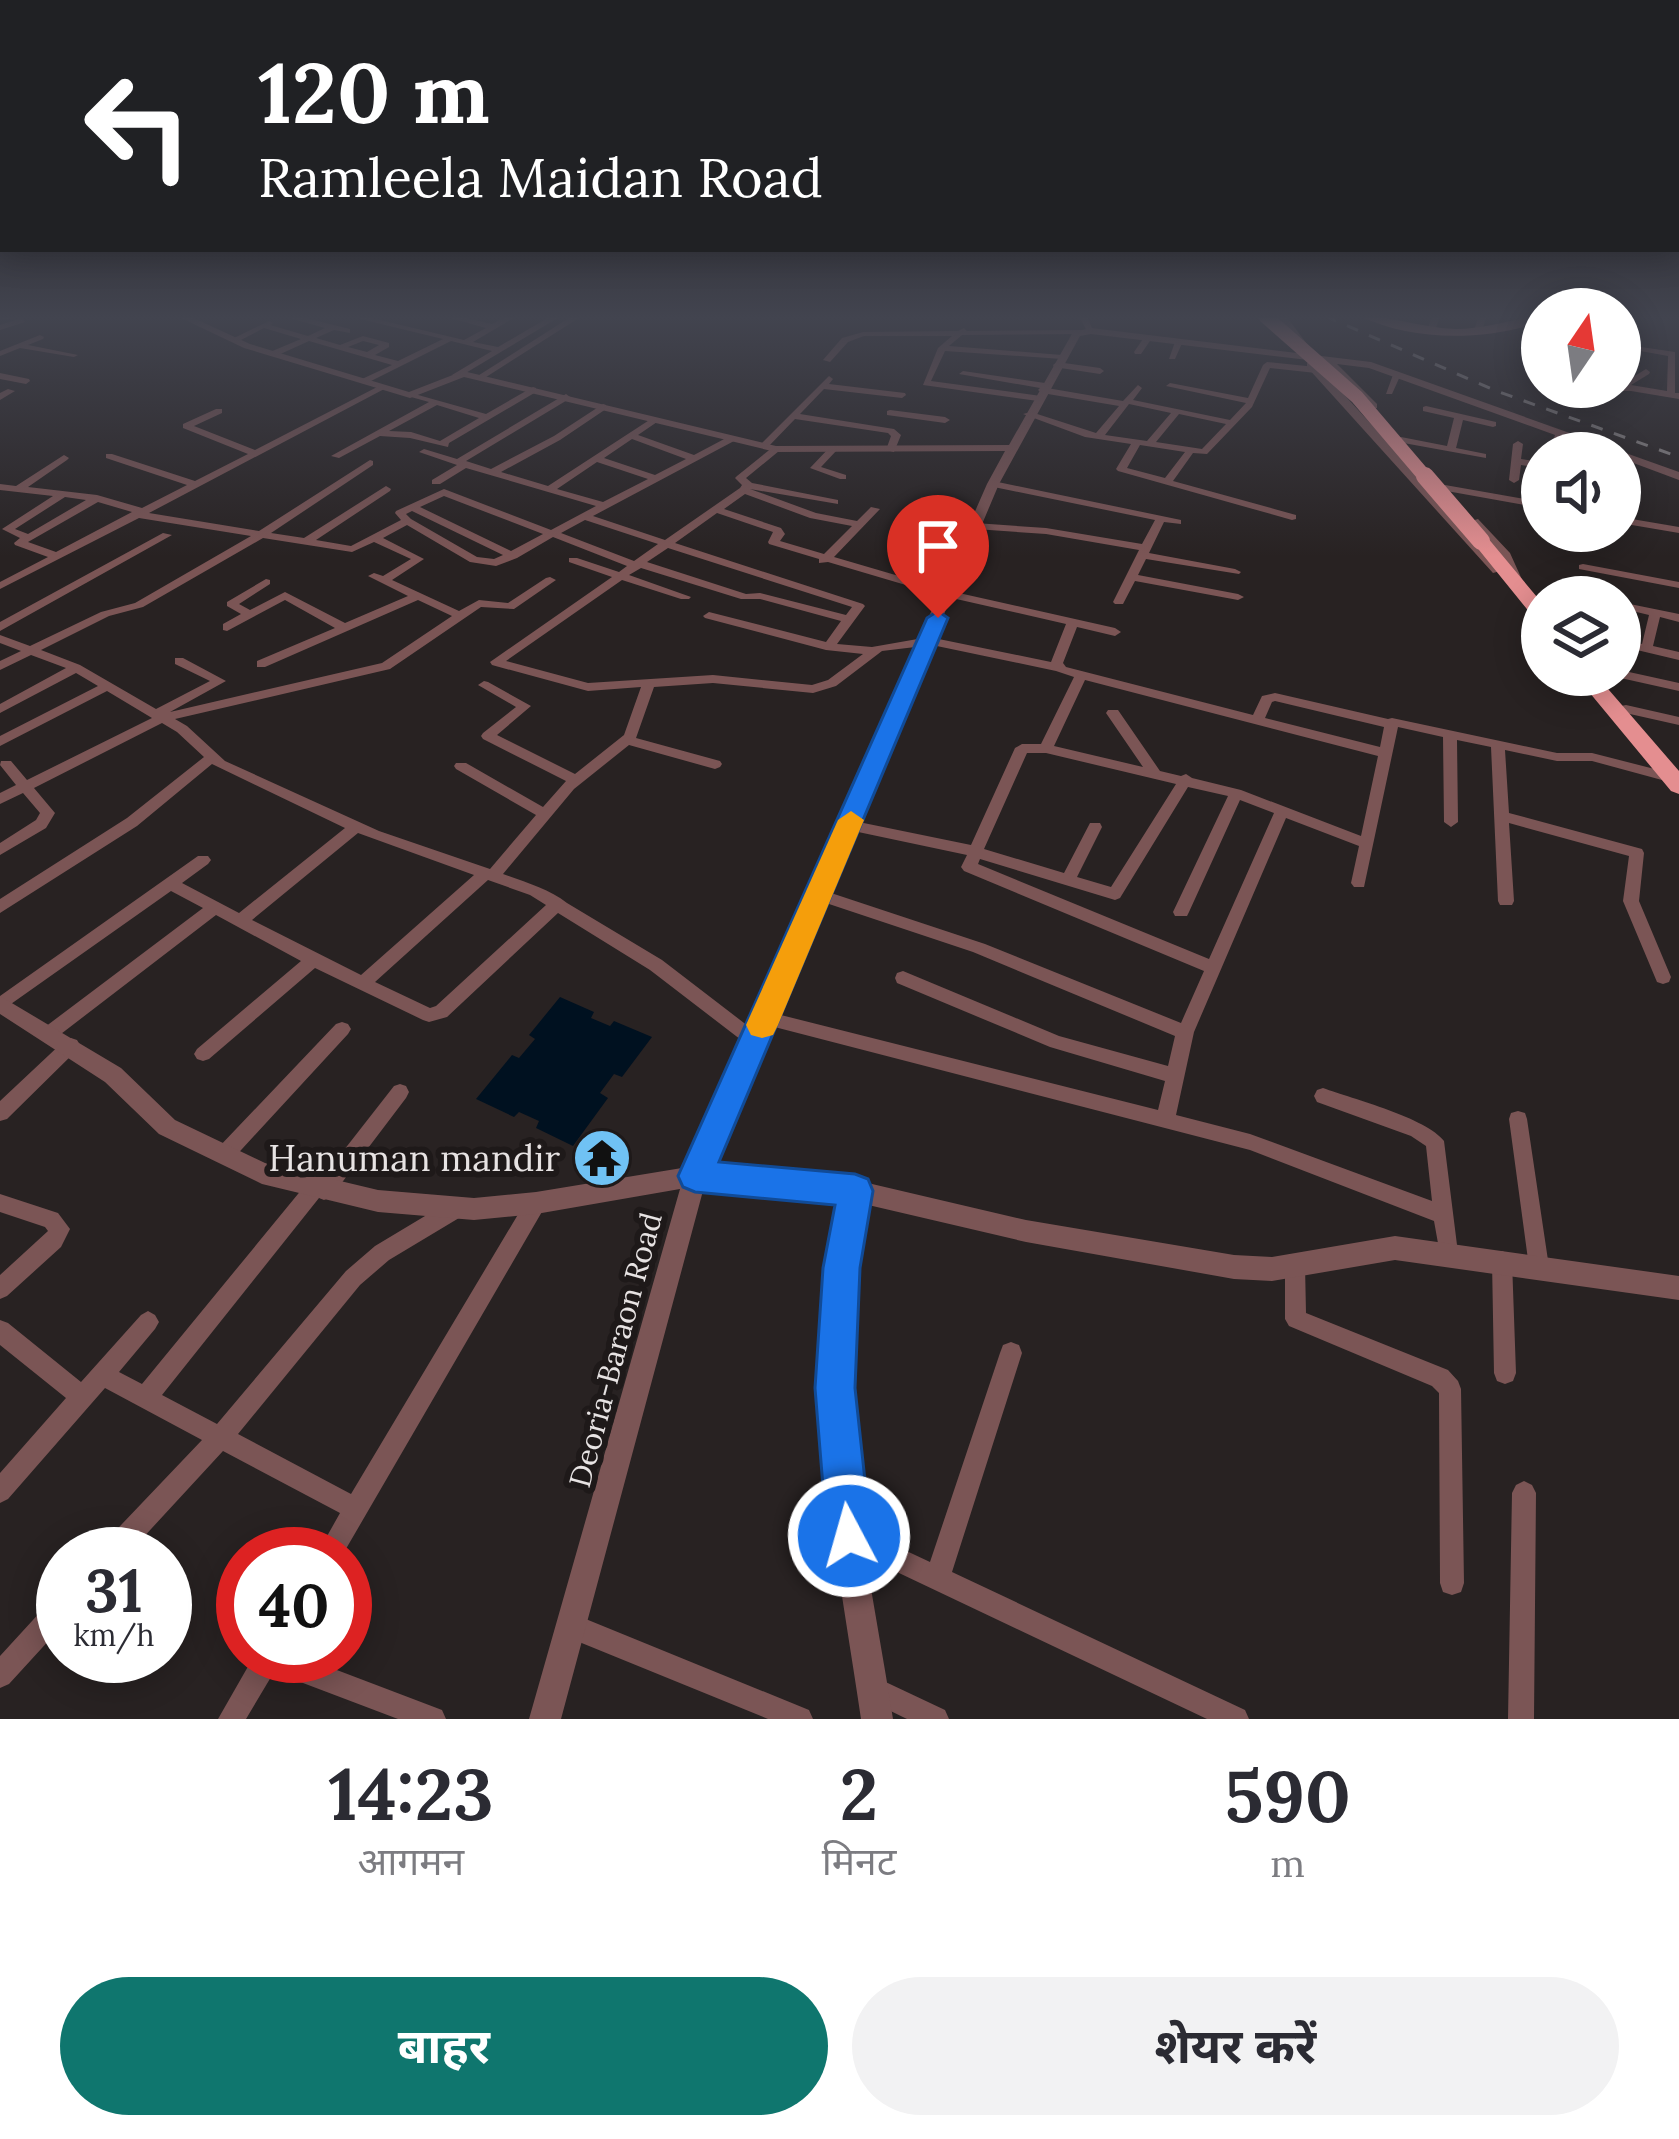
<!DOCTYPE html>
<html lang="hi">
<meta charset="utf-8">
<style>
body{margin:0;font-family:Lora,"Noto Sans Devanagari",serif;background:#f2f2f3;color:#2b2b33;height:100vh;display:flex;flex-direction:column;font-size:45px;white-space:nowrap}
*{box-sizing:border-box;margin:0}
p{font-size:39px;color:#7c7c81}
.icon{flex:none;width:66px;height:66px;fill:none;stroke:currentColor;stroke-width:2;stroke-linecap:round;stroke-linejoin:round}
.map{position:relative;height:1719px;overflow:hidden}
.sheet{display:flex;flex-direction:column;background:#fff;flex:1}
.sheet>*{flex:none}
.top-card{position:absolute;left:0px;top:0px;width:1680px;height:252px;box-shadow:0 6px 30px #0003;background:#202124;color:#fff;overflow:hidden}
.needle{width:78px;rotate:13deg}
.controls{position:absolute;left:1521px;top:288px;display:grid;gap:24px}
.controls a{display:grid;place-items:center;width:120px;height:120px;border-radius:50%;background:#fff;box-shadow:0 6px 30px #0003;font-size:60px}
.speed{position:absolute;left:36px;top:1527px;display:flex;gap:24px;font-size:60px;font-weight:700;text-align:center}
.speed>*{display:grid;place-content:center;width:156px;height:156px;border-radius:50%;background:#fff;box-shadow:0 6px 30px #0003;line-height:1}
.speed small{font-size:30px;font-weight:400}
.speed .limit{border:18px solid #d22;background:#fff;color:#111}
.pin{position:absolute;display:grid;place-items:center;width:102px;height:102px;color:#fff;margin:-123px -51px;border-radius:50% 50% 50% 0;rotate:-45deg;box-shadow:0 0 12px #0007}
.pin .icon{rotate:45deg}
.me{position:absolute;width:132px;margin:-66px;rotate:354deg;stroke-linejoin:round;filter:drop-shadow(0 0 9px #0008)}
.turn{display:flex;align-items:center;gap:42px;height:252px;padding:0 60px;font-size:54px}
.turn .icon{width:156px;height:156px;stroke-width:2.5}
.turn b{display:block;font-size:84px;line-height:102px}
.eta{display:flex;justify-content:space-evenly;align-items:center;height:204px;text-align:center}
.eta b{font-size:72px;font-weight:700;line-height:84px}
.action{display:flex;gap:24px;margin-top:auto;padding:24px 60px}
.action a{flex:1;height:138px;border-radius:72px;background:#0f766e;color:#fff;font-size:48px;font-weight:700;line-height:138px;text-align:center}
.action a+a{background:#f2f2f3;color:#2b2b33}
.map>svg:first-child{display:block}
.water{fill:#001120}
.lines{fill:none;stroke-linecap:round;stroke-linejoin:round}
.minor{fill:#7b5555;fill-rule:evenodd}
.tertiary{fill:#7b5555;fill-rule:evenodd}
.secondary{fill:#ad7071;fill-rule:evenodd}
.trunk{fill:#e48e90;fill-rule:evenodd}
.rail{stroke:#918c8c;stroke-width:3;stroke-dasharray:12 12;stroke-linecap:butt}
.trunk-bridge-far1{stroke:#e48e90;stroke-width:14}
.trunk-bridge{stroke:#e48e90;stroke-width:18}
.route{fill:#1a73e8;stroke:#114b97;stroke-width:3}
.slow{fill:#f59e0b}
.labels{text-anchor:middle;stroke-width:12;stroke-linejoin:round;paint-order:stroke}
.street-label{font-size:30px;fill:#e7e3e3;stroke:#1e1919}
.near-poi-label{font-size:36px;fill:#e7e3e3;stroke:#1e1919;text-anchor:end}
</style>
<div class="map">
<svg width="1679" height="1719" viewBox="0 0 1679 1719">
<rect width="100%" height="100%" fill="#282222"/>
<!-- water -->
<path class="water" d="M560,997L594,1012L591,1018L610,1026L614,1021L652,1037L622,1077L614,1074L600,1093L608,1098L573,1146L536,1128L539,1121L519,1112L514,1117L476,1099L512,1055L519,1058L535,1039L529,1035Z"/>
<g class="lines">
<!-- minor -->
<path class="minor" d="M282,316H297L350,329V333L334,330L316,338L340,345L363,336L389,343V347L375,355L398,361L443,339L348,316H363L464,340L486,328L443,316H458L492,324L507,316H517L473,342L498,347L551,316H561L459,377L452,375L492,351L451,341L365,384L362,383V379L392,365L309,341L276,356H270V352L301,339L264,328L237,342L230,340L269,321L273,323L270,325L308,336L325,328ZM363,341L379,345L367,352L348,347Z
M572,316H582L483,379L476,377Z
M1079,316H1087L1094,333H1088Z
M1278,316H1286L1310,348L1309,350H1303Z
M1432,316H1440L1436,328L1432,330L1428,328Z
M1479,316H1487L1482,330L1478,332L1474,330Z
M22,318L25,322L0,330V325Z
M1522,323L1542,327V331L1519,327L1518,325Z
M964,328L967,331L1080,330L1084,332L1080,334L962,335L949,346L1062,355L1066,357L1062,359L945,351L931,381L1041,396L1042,398L1038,401L923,385L938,348L952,336H864L848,342L830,362L823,360L842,338L863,332L958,331Z
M40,335L44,337L43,339L28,345L78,355L74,357L20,348L0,356V351Z
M1145,336L1152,338L1141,354H1135L1134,352Z
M1176,339L1183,341L1175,359H1169Z
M1621,344L1675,352V393H1679V399L1631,391H1541L1537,388L1541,385L1620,387V385L1646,369L1650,372L1649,374L1631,385L1667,391L1668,356L1624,348H1621Z
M1057,362L1100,368L1104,371L1100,374L1054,367L1053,365Z
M1267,362L1316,367L1320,370L1316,373L1270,368L1252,407L1207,454L1193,453L1173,481L1296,515V519L1292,520L1118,471L1116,469L1131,444L1085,437L1023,414L1031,412L1096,433L1119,406L1042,393L1038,390L1040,388L959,374L963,371L1045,383L1049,386L1047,388L1123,401L1138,385L1142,388L1133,400L1230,420L1246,403L1166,386L1170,383L1248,398L1263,365ZM1129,404L1171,413L1147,441L1105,435ZM1179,414L1226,424L1202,449L1156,442ZM1140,445L1185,452L1165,478L1127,468Z
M1394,372L1401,374L1392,394H1386Z
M0,373L29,379L30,381L26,384L0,379Z
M829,376L833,379L829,384L905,393L906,395L902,398L824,389L800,414L894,429L901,435L894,452L886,450L891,436L888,433L795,419L767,448H761V444Z
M381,385L388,387L149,513L259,531L370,460L373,461V465L271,533L304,538L386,486L391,489L390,491L316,540L351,546L401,520L395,513L396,511L444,489L551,530L596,506L466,468L440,484H432V480L457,465L419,452L424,449L457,459L566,394L570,397L569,399L466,461L491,469L554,436L603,404L606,405V409L560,440L501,472L548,486L654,417L659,420L657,422L638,435L694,455L728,437H734V441L593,516L665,540L740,488L742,485L735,478L737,476L773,447H779V451L746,478L752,483L838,500V504L750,489L816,513L857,521L871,507L880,509L834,557L950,591L1115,628L1121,632L1115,636L1077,627L1063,663L1066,667L1253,715L1262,696L1275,693L1388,719L1392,718L1557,753H1592L1678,775L1679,780L1673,783L1592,761H1557L1505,750L1509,813L1642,849L1644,853L1639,901L1671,977L1669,982L1663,984L1657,982L1623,901L1629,856L1509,823L1514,901L1512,905H1500L1498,901L1491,747L1457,740L1458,822L1451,827L1444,822L1443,737L1398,727L1364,887H1354L1351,883L1359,846L1286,818L1194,1032L1176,1115L1250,1134L1432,1201L1426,1146L1411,1136L1317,1102L1314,1096L1317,1090L1323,1088C1353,1099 1427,1118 1444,1141L1458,1253L1455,1260L1448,1263L1441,1260L1434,1221L1250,1150L759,1023L756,1018L759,1013L765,1011L1158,1110L1165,1081L1050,1047L897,983L895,978L897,973L903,971L1059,1036L1168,1066L1175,1036L973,952L814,899L811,895L814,891L819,889L985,944L1181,1023L1204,971L964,871L961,867L967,855L844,829L842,825L849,820L971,845L1015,748L1022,744H1041L1074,677L1056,671L932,645L882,651L836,686L813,693L713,683L654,687L636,738L720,761L722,764L720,767L715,769L629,745L574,789L503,874C525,882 549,889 567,903L662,960L761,1036L764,1041L761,1046L755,1048L749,1046L650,970L558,913L447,1017L429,1022L423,1020L315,968L209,1059L203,1061L197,1059L194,1054L197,1049L301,961L216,915L57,1037L51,1039L45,1037L42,1032L45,1027L203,908L171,891L1,1011L0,996L198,856H208L211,860L208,864L182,883L239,913L345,828L212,764L137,826L0,913V899L127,818L204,757L177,732L162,723L34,788L55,813L46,828L0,855V843L36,820L40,813L23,793L0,804V793L16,785L0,765L1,761H11L27,780L152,718L107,691L0,746V736L98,686L76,673L0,713V704L66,668L31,655L0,670V661L21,651L0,643V635L30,646L101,612L135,603L251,536L139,518L0,589V582L48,557L15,545L14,543L20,538L2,529L53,496L0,490V484L16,486L64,455L69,458L67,460L28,487L97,495L142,508L187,485L106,458V454H112L195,481L248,454L183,428V424L216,409H222V413L194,426L255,450ZM632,439L686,459L655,475L604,458ZM597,462L648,479L603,502L557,489ZM745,494L810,518L852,526L824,554L780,541L785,534L781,528L724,509ZM444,496L543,534L511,551L420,507ZM65,497L86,500L28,534L15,529ZM98,502L132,512L56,552L28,542ZM412,511L503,555L494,559L477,557L411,519L406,514ZM717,513L773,532L768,542L769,544L819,559V563L828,562L943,596L1066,624L1051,662L929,637L872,647L837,644L865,606L863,604L675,543ZM585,520L658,544L634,561L561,533ZM407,525L470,562L496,566L517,558L553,537L627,566L619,572L577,558H569V562L612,577L490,662L492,665L588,691L641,687L624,735L575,774L497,735L531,706L488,682L484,681L478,685L516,707L483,733L481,736L483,739L566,781L543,807L466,763H456L454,766L456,769L536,815L490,869L379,831L225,761L187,726L175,719L390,669L481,607L514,609L556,580L550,577L546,578L508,603L479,600L459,611L392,580L424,559L383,538ZM263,538L352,552L374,542L411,559L383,576L374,573L368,576L408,596L345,623L285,592L250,610L239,604L270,584V580L266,579L227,602V606L241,614L223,624V630L227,631L285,600L335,628L257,661V667H265L418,600L452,616L382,663L170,712L226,681L183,658H175V664L210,681L156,709L80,665L41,650L109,616L143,607ZM668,548L852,607L846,615L760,593L746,594L647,562ZM641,568L741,599H760L841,621L826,642L709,612L703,616L705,618L826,650L863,654L828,680L812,685L713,675L588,683L506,661L622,580L681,599H689L691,597L629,575ZM1085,680L1378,756L1361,836L1241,790L1192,778L1186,774L1181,776L1160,771L1118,710H1108L1106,713L1143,767L1054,746ZM1275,701L1384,727L1380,747L1265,718L1272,702ZM1027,753H1046L1176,784L1111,887L1077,877L1102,827L1100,823H1090L1064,873L984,849ZM1188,787L1228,796L1173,912L1175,916H1187L1189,912L1240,800L1274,813L1209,959L978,864L980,859L1115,900L1120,898ZM358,833L474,875L361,975L252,920ZM488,880L530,895L546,905L436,1006L430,1008L375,982Z
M533,387L536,388V392L449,443L448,447L410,438L380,436L339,458L331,456L429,402L411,397V393L486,414ZM437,405L479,418L440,441L411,432L389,431Z
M8,389L15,391L0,400V393Z
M1426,406L1496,422V426L1493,427L1463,420L1456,448L1486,454V458L1398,442L1396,440L1401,437L1447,446L1454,418L1423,411V407Z
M890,410L945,417L950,420L945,423L887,415V411Z
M1557,430L1565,432L1558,453H1548Z
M1518,441L1523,444L1521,459L1542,462V468L1521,465L1519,480L1514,483L1509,480L1513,444Z
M829,448L837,450L821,467L846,475V479H840L810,468Z
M993,481L1181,520V524L1164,522L1149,553L1235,569L1241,572L1239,574L1146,559L1138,575L1238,594L1244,597L1238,600L1135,581L1123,604H1115L1113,602L1139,550L1046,534L975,529L970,526L975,523L1046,528L1142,544L1155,520L989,486L988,484Z
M1445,485L1542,502V508L1441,490L1440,488Z
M1620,517L1679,527V533L1620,523Z
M163,533L172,535L0,631V622Z
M1583,564L1679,582V588L1579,569V565Z
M1620,602L1679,614V622L1660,617L1653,646L1679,652V660L1620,646V638L1642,644L1649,615L1620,608Z
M1620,670L1679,683V691L1616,677L1614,675H1620Z
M1626,705L1679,717V725L1621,712L1620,709L1621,706Z
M342,1022L348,1024L351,1029L348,1034L231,1161L224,1164L217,1161L215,1155L217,1149L336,1024Z
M71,1038L77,1040L80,1045L77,1050L7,1119L0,1121V1101L65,1040Z
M400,1084L406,1086L409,1092L406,1098L331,1197L324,1200L319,1198L162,1395L217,1424L346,1271L375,1246L450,1201L457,1199L464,1201L467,1208L464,1215L389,1260L360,1285L238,1434L351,1494L529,1196L536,1194L543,1196L546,1203L543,1210L343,1554H317L340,1513L223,1451L128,1554H99L102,1545L202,1440L105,1388L8,1499L0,1503V1473L66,1398L0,1345V1320L8,1323L81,1382L141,1315L148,1311L155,1315L159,1322L155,1329L119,1372L142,1384L307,1183L314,1180L319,1182L394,1086Z
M1518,1111L1525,1113L1527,1119L1549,1267L1546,1274L1539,1277L1532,1274L1529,1267L1509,1119L1511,1113Z
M0,1194L58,1213L70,1229L61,1247L7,1296L0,1299V1275L48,1231L45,1227L0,1212Z
M1502,1251L1509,1254L1512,1261L1516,1373L1513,1381L1505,1384L1497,1381L1494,1373L1492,1261L1495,1254Z
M1295,1255L1302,1258L1305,1265L1306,1313L1448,1370L1458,1381L1461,1389L1464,1583L1461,1592L1452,1595L1443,1592L1440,1583L1439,1393L1432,1386L1289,1326L1285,1319V1265L1288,1258Z
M1011,1342L1019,1345L1022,1353L952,1572L1245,1710L1249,1719H1207L840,1545L837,1536L840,1527L849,1524L930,1562L1000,1353L1003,1345Z
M1524,1481L1532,1485L1536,1493L1534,1719H1508L1512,1493L1516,1485Z
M63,1593V1625L9,1684L0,1688V1656L54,1597Z
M571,1613L809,1710L813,1719H768L562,1635L558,1626L562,1617Z
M254,1656H300L442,1710L446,1719H398L274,1672L246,1719H218Z
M875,1677L945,1710L949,1719H907L866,1699L862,1690L866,1681Z"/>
<!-- tertiary -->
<path class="tertiary" d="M0,316H36L0,320Z
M177,316H189L250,344L409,392L463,371L776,446L1009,445L1073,332L1091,328L1371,362L1679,472V480L1620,458V453H1605L1369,368L1337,364L1377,404V408L1373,409L1325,362L1091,334L1080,336L999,484L711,1166L855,1180L1026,1220L1234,1255L1272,1257L1395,1236L1679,1276V1300L1395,1260L1272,1281L1234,1279L1026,1242L864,1204C855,1259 847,1314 848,1370C849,1487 875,1604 893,1719H861C844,1602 820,1483 821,1364C822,1309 831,1254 842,1200L746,1189L704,1187L561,1719H529L680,1189L536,1214L474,1220L378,1212L262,1184L159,1134L105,1082L0,1014V996L121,1068L175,1120L265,1163L378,1190L474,1198L536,1192L688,1167L987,484L1005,451L776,452L464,377L410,398L244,348Z
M1307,363H1315L1504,569L1499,557L1468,522L1478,519L1510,553L1524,584L1522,587H1512L1504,570L1493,573L1307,367Z"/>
<!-- secondary -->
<path class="secondary" d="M1360,316C1392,316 1423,328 1456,329C1487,329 1513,318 1542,316V321C1487,341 1413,342 1360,316Z"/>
<!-- trunk -->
<path class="trunk" d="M1481,536L1487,537L1542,603V621L1535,619L1475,545V537Z
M1575,675H1596L1679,771V794L1671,791Z"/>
<!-- rail -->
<path class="rail" d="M1325,316L1494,390L1679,457"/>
<!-- trunk-bridge-far1 -->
<path class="trunk-bridge-far1" d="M1265,316L1357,397L1427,479"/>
<!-- trunk-bridge -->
<path class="trunk-bridge" d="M1425,476L1481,541"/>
</g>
<!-- sky -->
<linearGradient id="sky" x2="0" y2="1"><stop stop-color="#161313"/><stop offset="0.57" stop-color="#42444f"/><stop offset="1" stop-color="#42444f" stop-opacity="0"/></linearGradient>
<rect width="1679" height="557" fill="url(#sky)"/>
<!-- route -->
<path class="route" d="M938,611L948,618L719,1162L855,1174L868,1179L873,1191L860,1268L855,1388L871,1536L865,1552L849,1558L834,1552L827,1536L815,1388L823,1268L835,1205L695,1192L683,1187L678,1176L927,618Z"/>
<!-- slow -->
<path class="slow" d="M851,811L864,820L778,1025L773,1035L762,1038L751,1035L746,1025L838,820Z"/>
<!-- icons -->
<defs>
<g id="temple-disc" transform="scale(3)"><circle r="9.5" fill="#70c2f4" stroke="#1e1919"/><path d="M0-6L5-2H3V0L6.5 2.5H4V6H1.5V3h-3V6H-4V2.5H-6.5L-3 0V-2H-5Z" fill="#111"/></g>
</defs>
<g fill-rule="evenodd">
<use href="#temple-disc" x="602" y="1158"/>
</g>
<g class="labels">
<!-- street labels -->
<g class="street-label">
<text transform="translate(616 1350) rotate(-75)" y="10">Deoria-Baraon Road</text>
</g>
<!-- near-poi labels -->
<g class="near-poi-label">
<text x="560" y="1171">Hanuman mandir</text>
</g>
</g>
</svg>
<div class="controls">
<a><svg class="needle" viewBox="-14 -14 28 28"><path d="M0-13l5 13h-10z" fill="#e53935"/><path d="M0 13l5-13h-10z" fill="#7c7c81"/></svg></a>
<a><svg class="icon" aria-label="sound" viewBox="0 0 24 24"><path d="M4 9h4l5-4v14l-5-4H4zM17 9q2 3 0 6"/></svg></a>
<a><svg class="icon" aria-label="layers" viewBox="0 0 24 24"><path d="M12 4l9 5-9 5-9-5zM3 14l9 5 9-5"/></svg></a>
</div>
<div class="speed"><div>31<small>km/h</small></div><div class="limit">40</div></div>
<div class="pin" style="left:938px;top:618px;background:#d93025"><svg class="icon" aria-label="arrive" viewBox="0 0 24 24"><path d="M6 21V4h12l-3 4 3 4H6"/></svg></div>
<svg class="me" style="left:849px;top:1536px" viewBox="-20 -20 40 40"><circle r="17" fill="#1a73e8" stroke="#fff" stroke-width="3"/><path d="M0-11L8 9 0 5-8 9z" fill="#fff"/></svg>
<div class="top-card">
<div class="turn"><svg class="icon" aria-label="left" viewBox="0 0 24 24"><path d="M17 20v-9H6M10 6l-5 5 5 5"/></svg><div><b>120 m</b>Ramleela Maidan Road</div></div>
</div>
</div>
<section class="sheet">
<div class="eta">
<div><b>14:23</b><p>आगमन</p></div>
<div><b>2</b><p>मिनट</p></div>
<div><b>590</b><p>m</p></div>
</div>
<div class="action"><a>बाहर</a><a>शेयर करें</a></div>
</section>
